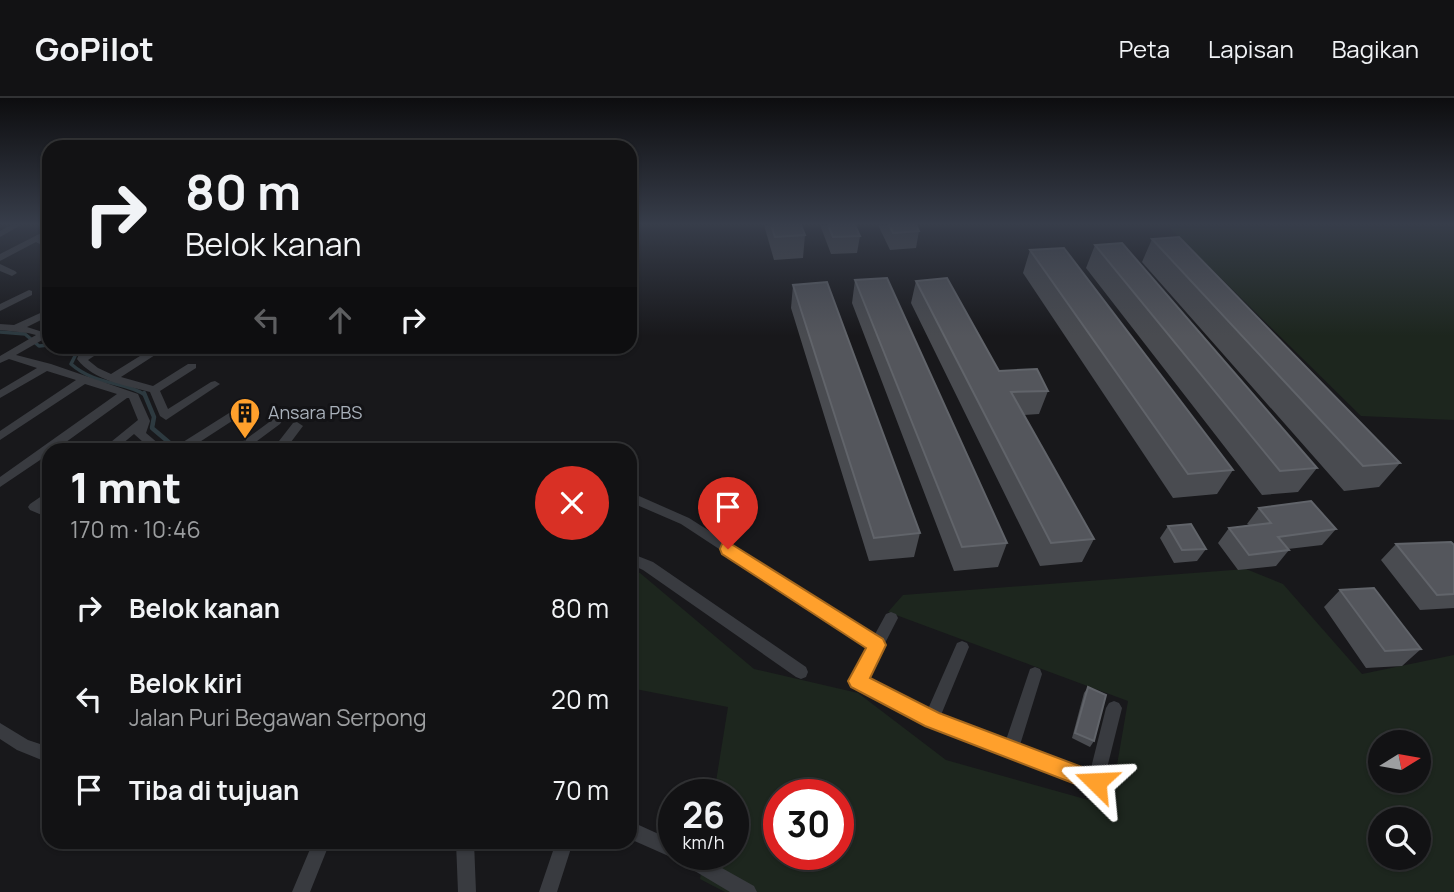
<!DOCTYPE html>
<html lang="id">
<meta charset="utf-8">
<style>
body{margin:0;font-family:Manrope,sans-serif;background:#1f2022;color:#f1f3f6;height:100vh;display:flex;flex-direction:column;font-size:26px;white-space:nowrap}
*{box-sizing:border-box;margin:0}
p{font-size:23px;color:#9c9ea0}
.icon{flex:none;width:38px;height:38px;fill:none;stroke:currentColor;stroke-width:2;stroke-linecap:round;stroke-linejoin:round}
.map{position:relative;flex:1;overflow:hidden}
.side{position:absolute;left:42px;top:345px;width:595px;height:406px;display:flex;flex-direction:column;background:#121214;border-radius:21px;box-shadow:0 2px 5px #0004,0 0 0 2px #313234}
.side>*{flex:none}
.hud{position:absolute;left:42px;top:42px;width:595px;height:214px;border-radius:21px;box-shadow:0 2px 5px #0004,0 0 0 2px #313234;background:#121214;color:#f1f3f6;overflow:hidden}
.needle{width:46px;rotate:79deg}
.buttons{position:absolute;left:1368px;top:632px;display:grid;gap:14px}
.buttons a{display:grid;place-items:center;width:63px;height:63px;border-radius:50%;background:#121214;box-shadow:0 2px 5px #0004,0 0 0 2px #313234;font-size:35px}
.speed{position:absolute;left:658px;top:681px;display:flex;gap:14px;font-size:35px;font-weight:700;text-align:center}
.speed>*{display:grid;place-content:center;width:91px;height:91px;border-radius:50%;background:#121214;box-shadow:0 2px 5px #0004,0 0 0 2px #313234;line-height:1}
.speed small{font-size:18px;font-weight:400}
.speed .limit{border:10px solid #d22;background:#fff;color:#111}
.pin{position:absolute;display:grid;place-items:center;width:60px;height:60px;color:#fff;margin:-72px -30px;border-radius:50% 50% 50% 0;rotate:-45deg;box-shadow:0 0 7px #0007}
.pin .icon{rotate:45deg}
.me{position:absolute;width:77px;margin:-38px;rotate:291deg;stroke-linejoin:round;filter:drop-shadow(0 0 5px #0008)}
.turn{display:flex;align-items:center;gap:24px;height:147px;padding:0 28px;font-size:32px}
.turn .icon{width:91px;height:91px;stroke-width:2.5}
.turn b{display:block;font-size:49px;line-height:60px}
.lanes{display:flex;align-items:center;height:66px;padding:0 28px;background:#0003;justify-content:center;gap:35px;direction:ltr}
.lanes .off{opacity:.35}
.round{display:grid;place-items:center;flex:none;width:74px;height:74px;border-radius:37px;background:#1f2022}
.overview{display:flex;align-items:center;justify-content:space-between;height:119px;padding:0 28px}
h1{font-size:42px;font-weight:800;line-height:52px}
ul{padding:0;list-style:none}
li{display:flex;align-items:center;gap:21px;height:91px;padding:0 28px}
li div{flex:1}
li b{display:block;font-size:26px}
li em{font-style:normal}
header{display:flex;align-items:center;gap:42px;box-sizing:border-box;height:98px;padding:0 35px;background:#121214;border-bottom:2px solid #313234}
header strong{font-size:33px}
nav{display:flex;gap:38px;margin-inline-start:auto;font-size:24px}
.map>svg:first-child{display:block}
.green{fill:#1d261e;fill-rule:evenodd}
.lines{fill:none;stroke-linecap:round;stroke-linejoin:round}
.stream-far1{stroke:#2d3a40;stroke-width:3.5}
.stream{stroke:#2d3a40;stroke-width:4.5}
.minor{fill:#393b40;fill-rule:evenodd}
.wall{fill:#494b50}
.building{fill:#54565c;stroke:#61646a;stroke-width:2}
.route{fill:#ffa02c;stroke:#a6681d;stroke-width:2}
.labels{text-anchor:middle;stroke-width:6;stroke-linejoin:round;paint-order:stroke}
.poi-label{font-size:18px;fill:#a9b1bb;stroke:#131316;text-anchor:start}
</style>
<header>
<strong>GoPilot</strong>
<nav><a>Peta</a><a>Lapisan</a><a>Bagikan</a></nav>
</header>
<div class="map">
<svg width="1454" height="794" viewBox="0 0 1454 794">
<rect width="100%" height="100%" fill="#18181b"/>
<!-- green -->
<path class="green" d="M1167,127H1454V322L1361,318Z
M1246,471L1283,486L1362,576L1454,557V794H725L700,781L704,756H733V696H714L728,609L630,590V472L640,475L754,571L858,595L946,662L1110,708L1128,603L888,514L903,497ZM1381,644H1419V682H1381ZM779,696H838V756H779ZM1381,721H1419V760H1381Z"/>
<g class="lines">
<!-- stream-far1 -->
<path class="stream-far1" d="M0,234L25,236L39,248L49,247
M68,248L77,254L71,266C96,288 125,283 145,297"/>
<!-- stream -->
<path class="stream" d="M144,295L154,319L152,330L178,352"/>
<!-- minor -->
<path class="minor" d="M11,127H21L0,139V133Z
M49,131V137L42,141L49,145V151L36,144L0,163V156Z
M0,166L15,173L17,175L12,178L0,173Z
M29,192L32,193V197L0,213V206Z
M49,211V218L27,229L49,236V242L44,241L16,257L51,266L138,296L150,323L146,335L166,352H152L134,336L115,352H101L138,322L129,300H127L55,352H49V356L0,389V379L117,296L85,286L0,342V333L76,282L47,273L0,300V292L37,270L9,261L0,265V258L36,237L28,235L0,232V226L14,227Z
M75,248H88L91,251L96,248H109L88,262L98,270L111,276L156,248H169L121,279L153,288L188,266H196V270L160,293L168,311L211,284L215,283L220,286L166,322L160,318L150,294C125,287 94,283 77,261L80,253Z
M245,305L249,306L250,309L249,312L195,347L200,352C193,352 185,354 181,347L183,344Z
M276,319L280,320L282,323L280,326L245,352H231Z
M297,324L303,328L285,352H272L293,325Z
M336,343L342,347L339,352H326L332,344Z
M410,347L414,348L416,352H404L406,348Z
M49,393V404L44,408L49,410V420L30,412L28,409L30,406Z
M630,394L689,420L874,538L886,516L891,514L896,516L898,520L867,580L928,611L957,545L962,543L967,545L969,549L941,617L1006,642L1030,571L1035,569L1040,571L1042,576L1020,647L1090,674L1106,610L1109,605L1114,603L1119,605L1122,610L1102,690L1096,692L927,626L853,588L851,583L868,549L681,426L630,404Z
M630,455L653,464L806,569L808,574L806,579L801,581L796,579L643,472L630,466Z
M0,625L28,642L49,649V665L17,652L0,641Z
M630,723L674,743V756H697L754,788L757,794H730L673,760L630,741Z
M313,744H330L310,794H292Z
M456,744H474L476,794H458Z
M556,744H573L557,794H539Z"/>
</g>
<!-- wall -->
<path class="wall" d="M764,127H801L805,137L803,160L774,162Z
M820,127H855L860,138L857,155L831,156Z
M878,127H916L919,133L916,150L890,152Z
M1152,141L1400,365L1379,389L1344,393L1142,164Z
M1095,147L1317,370L1298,394L1262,397L1086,170Z
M1030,152L1233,372L1217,396L1173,400L1023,175Z
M855,182L1007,445L998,469L954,473L852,205Z
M916,183L999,273L1048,293L1039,316L1024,317L1094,441L1082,464L1040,468L911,205Z
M793,187L920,435L914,459L869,463L791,210Z
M1259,410L1336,431L1322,447L1288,451L1289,452L1276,468L1238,472L1218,445L1229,430L1249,427L1247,426Z
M1168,428L1206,451L1197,463L1174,465L1160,440Z
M1396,446L1454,447V510L1420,512L1381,462Z
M1340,492L1421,551L1402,568L1366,570L1324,509Z
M1088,589L1094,643L1090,649L1072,640L1084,595Z"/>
<!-- building -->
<path class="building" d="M771,127H801L805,137L775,139Z
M828,127H855L860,138L833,139Z
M889,127H916L919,133L893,135Z
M1179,139L1400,365L1363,368L1152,141Z
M1122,145L1317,370L1280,373L1095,147Z
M1064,150L1233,372L1188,376L1030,152Z
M887,180L1007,445L962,449L855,182Z
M947,180L999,273L1037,271L1048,293L1011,294L1094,441L1051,445L916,183Z
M827,184L920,435L874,440L793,187Z
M1311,403L1336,431L1278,439L1289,452L1249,457L1229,430L1271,425L1259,410Z
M1191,426L1206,451L1182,452L1168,428Z
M1451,444L1454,447V496L1437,497L1396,446Z
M1374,490L1421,551L1385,553L1340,492Z
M1088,589L1106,597L1094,643L1075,635Z"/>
<!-- sky -->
<linearGradient id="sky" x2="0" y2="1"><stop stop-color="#0d0d0f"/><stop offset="0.53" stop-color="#373d4a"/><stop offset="1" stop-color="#373d4a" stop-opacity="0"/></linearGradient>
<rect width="1454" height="238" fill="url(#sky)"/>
<!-- route -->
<path class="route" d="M728,444L883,541L886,547L870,580L939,615L1103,677L1106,684L1103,691L1096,694L925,628L851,589L848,583L866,550L722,456L720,451L722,446Z"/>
<!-- icons -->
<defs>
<g id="building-pin" transform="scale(1.575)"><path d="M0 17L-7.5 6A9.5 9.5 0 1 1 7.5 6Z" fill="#ffa02c" stroke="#131316"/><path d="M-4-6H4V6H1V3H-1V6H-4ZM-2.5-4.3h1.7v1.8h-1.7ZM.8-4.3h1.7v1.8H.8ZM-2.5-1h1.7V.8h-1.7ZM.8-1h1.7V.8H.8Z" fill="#111"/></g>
</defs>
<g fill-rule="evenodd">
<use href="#building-pin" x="245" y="315"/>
</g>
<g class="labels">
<!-- poi labels -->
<g class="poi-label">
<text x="268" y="321">Ansara PBS</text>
</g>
</g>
</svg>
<div class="buttons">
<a><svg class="needle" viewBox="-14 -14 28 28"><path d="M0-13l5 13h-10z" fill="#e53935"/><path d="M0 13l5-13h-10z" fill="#9c9ea0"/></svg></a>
<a><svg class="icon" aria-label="search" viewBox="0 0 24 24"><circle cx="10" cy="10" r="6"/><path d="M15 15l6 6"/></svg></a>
</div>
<div class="speed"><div>26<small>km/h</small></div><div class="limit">30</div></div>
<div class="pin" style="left:728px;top:451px;background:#d93025"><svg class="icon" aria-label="arrive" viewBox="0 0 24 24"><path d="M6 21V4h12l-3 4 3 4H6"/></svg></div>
<svg class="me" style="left:1096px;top:684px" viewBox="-20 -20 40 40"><path d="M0-17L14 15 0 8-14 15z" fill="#ffa02c" stroke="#fff" stroke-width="4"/></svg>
<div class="hud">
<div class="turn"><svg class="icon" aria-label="right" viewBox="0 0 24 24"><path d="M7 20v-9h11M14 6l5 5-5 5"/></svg><div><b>80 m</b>Belok kanan</div></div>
<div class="lanes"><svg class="icon off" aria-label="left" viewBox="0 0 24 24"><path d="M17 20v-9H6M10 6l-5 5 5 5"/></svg><svg class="icon off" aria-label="ahead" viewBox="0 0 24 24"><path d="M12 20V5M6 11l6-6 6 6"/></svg><svg class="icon" aria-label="right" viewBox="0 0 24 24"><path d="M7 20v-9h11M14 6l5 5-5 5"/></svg></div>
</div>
<section class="side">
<div class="overview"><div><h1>1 mnt</h1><p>170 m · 10:46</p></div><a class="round" style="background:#d93025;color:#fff"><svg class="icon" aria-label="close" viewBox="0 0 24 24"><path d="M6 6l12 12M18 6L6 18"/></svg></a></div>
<ul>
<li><svg class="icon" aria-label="right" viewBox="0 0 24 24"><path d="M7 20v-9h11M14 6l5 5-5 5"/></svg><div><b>Belok kanan</b></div><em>80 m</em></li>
<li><svg class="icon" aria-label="left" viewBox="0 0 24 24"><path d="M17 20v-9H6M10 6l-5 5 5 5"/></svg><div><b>Belok kiri</b><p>Jalan Puri Begawan Serpong</p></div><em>20 m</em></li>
<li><svg class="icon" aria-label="arrive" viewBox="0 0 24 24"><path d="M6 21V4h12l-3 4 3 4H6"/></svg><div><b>Tiba di tujuan</b></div><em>70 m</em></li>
</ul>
</section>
</div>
